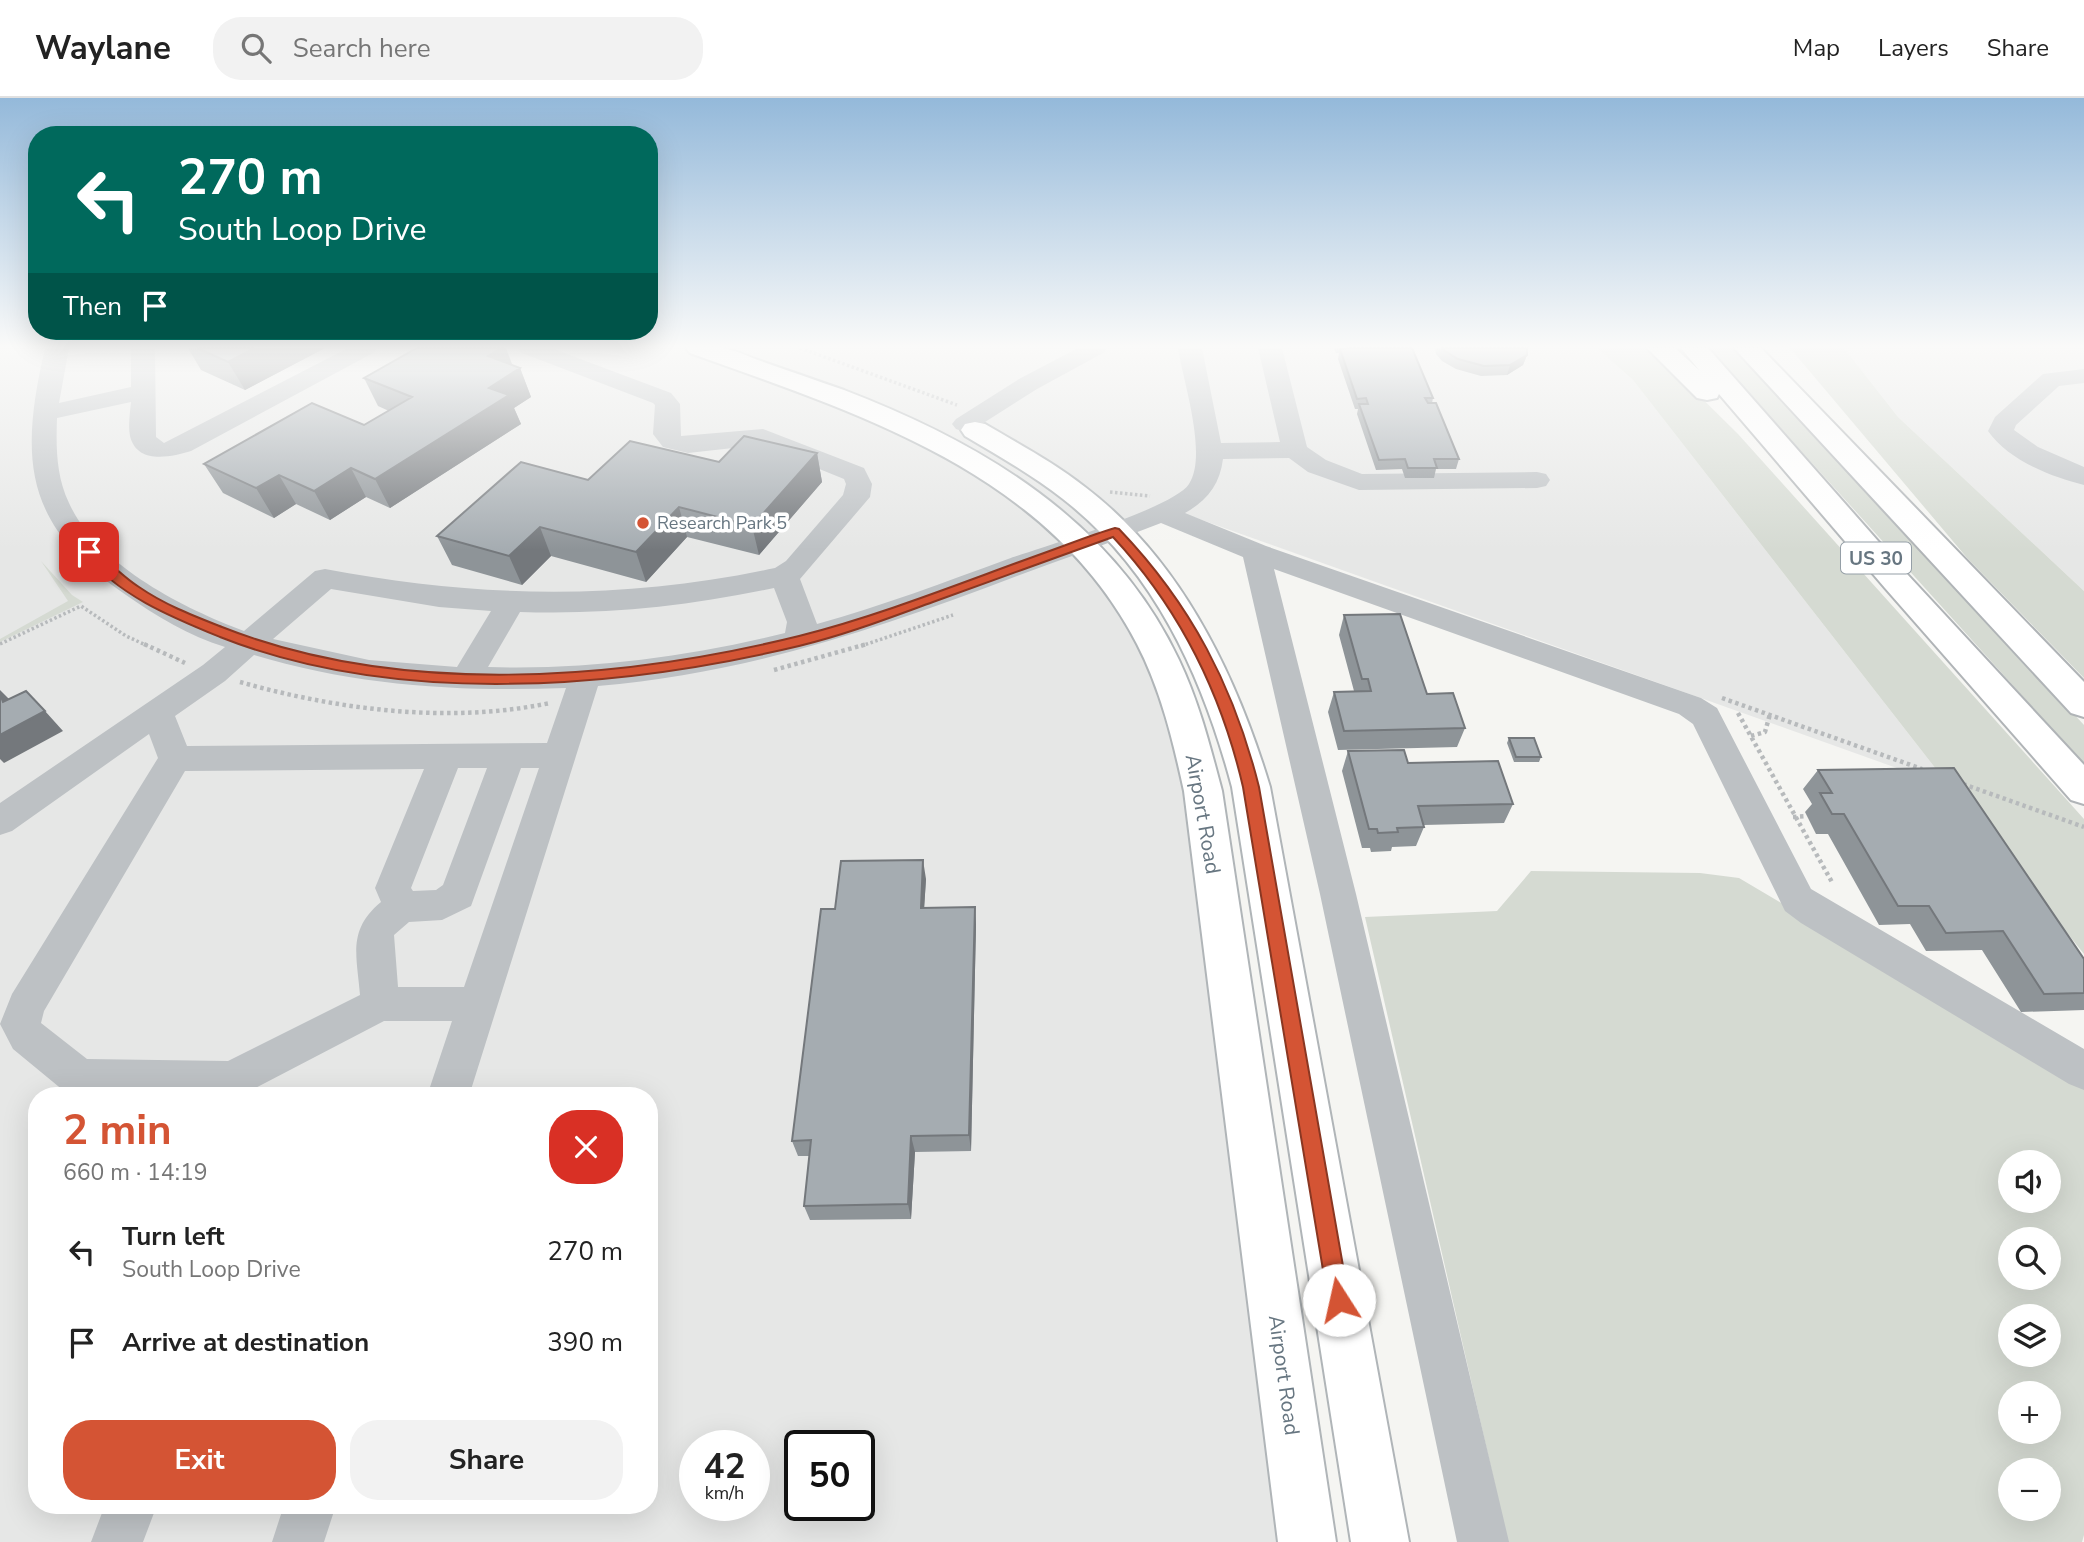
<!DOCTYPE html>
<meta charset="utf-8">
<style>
body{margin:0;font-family:"Nunito Sans",sans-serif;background:#f2f2f2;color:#222;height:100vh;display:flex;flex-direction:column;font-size:26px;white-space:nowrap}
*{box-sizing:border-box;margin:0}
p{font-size:23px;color:#767676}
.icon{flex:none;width:38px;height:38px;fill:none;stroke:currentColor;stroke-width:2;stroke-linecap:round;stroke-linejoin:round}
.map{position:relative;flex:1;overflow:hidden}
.panel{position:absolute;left:28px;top:989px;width:630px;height:427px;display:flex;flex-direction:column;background:#fff;border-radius:28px;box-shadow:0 7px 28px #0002}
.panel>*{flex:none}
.hud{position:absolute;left:28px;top:28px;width:630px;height:214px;border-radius:28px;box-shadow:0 7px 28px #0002;background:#00695c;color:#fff;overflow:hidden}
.tools{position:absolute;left:1998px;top:1052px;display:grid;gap:14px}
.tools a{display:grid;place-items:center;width:63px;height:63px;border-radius:50%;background:#fff;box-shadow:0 7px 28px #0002;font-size:35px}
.speed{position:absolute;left:679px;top:1332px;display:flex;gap:14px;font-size:35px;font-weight:700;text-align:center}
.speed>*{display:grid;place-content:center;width:91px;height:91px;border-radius:50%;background:#fff;box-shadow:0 7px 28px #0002;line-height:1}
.speed small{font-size:18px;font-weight:400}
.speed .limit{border:4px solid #111;border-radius:10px;background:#fff;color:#111}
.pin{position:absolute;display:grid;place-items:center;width:60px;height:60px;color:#fff;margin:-30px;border-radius:14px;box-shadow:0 4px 10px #0006}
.me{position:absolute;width:77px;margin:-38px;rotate:350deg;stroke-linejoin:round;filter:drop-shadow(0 0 5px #0008)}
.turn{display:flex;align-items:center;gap:24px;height:147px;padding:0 35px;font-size:32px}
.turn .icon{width:91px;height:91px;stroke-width:2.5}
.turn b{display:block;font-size:49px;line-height:60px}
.then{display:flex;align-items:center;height:66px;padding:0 35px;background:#0003;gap:14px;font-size:26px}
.round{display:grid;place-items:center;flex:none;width:74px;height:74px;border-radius:28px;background:#f2f2f2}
.summary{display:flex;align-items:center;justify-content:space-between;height:119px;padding:0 35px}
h1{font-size:42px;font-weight:700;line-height:52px;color:#d45434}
.primary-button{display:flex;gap:14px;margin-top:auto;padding:14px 35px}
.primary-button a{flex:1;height:80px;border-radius:28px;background:#d45434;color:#fff;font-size:28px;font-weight:700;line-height:80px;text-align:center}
.primary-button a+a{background:#f2f2f2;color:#222}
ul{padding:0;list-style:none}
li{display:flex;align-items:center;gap:21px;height:91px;padding:0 35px}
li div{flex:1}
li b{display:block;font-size:26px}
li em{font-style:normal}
header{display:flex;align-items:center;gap:42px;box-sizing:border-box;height:98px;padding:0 35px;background:#fff;border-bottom:2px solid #e0e0e0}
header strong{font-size:33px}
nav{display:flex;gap:38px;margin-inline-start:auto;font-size:24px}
.search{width:490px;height:63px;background:#f2f2f2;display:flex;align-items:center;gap:18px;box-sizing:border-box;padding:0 24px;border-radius:28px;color:#767676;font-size:26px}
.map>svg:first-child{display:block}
.built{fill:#e6e7e6;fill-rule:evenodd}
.green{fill:#d5dad2;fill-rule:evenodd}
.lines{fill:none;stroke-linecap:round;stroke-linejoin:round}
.major-casing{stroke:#b0b5b8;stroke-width:4}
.highway-casing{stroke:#b0b4b7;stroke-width:4}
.path-far1{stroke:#b7babc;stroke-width:3.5;stroke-dasharray:2.5 2.5;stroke-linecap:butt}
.path{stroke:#b7babc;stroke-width:4.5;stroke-dasharray:3.5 3.5;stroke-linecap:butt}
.minor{fill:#bdc1c4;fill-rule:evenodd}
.major{fill:#fff;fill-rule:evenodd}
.highway{fill:#fff;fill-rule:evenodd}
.wall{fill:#8e9498}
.shaded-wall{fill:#74787c}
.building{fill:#a5acb1;stroke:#74787c;stroke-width:2}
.route{fill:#d45434;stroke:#8a3722;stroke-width:2}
.poi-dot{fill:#d45434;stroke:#fff;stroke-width:2.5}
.labels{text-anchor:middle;stroke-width:7;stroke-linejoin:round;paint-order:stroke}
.far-poi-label{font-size:18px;fill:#677681;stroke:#fff;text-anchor:start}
.shield{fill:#fff;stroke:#959fa7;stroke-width:2}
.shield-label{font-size:19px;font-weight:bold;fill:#677681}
.street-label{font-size:21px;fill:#677681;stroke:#fff}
</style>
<header>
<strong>Waylane</strong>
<div class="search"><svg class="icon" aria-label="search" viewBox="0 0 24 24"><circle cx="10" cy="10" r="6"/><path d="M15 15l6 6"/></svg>Search here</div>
<nav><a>Map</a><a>Layers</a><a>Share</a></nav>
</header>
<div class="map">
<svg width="2084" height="1444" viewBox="0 0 2084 1444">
<rect width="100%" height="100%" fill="#f5f5f2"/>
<!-- built -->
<path class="built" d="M0,250H1597L1633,282L1950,689L1171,411L1083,447L1180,613L1285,1444H0ZM37,998H649V1407H37ZM695,1348H754V1407H695ZM800,1348H859V1407H800Z
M1844,250H2084V493L1898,319Z"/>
<!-- green -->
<path class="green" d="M1597,250H1651L1738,336L2084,721V856L1950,689L1633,282Z
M1708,250H1734L2084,627V666Z
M1790,250H1844L1898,319L2084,493V580L1968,461Z
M41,463L72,497L83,504L0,544V541L68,503Z
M1531,773L1700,775L1739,780L2084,984V1437L2082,1444H1508L1365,819L1497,813ZM2011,1064H2049V1102H2011ZM2011,1141H2049V1180H2011ZM2011,1218H2049V1256H2011ZM2011,1295H2049V1334H2011ZM2011,1372H2049V1410H2011Z"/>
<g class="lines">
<!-- major casing -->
<g class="major-casing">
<path id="major" d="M686,250C698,250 712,248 723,250C735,252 747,258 758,262C787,272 815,282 844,292C982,345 1113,422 1179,562C1199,604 1210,648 1222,693L1336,1444H1278L1184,693C1173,643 1161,592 1137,546C1048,374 860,316 690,255Z
M975,324L985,326C1019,346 1053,364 1085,389C1181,462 1236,576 1270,689L1409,1444H1351L1232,689C1203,580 1155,472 1063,401C1032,377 999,358 965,338L961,332L965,326Z"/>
</g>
<!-- highway casing -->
<g class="highway-casing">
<path id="highway" d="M1647,250H1675L1699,272L1681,250H1708L1907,476L2084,667V706L2071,702L1885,490L1719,296L1717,300L1707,302L1697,300Z
M1734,250H1761L2084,584V619L2071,615Z"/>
</g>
<!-- path-far1 -->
<path class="path-far1" d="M800,250L957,307
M1110,394L1150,398
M0,546L81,508L126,538L148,548
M861,548L953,517"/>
<!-- path -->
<path class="path" d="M144,546L185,565
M774,572L867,546
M240,584C339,612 449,626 550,605
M1722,600L1922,671
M1738,615L1833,786
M1751,638L1765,634L1770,616
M1963,686L2084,729
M1793,719L1807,718"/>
<!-- minor -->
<path class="minor" d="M45,250H69L59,305L131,289V250H155L156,339L164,345L348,250H377L373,255L191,353C171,359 137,367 130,338C128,328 130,314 131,304L57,320C56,349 56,378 69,405C97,467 183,510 244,533L315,473L325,471C479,500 621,503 775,470L786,463L843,397L846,386L844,381L760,347L688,355L663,349L653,336L655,307L653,305L522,255L518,250H551L671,295L680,306L681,338L763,331L864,370L872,386L870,399L800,481L817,526C882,508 945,484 1008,461C1042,449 1174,410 1189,386C1208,357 1183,283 1178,250H1202L1221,345L1280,344L1258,250H1282L1307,349L1326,362L1362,376L1537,374L1546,376L1550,382L1546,388L1537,390L1359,392L1308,374L1289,360L1223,361C1220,386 1207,403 1185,415L1266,448L1701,600L1717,610L1811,791L2084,951V992L2069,986L1801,825L1785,813L1693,626L1679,616L1274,471L1356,796L1509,1444H1457L1320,796L1243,459L1161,425C1113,444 1065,460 1017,478C877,531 748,575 598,588L469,998H427L452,923H384L240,998H75L64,993L13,951L0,926L12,896L158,660L149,636L12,733L0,737V705L203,567L225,549C189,538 156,518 126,497C24,427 19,363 45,250ZM774,490L787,524L785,535C687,559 589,572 488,569L520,514C606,517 690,508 774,490ZM331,491L439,509L491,513L457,569L369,562L273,541ZM254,557C356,588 460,594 566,590L547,645L187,648L175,618L225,583ZM458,670H487L443,787L436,792L413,793L411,790ZM521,670H539L464,889H398L394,837L409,824L442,822L471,808ZM424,671L375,790L381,804C347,832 357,858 360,897L228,963L87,961L41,925L44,913L185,673Z
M1078,250H1107L1103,255L1037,291L974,331L965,334L956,331L952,326L956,321L1019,281Z
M2084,271V285L2059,288L2016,327L2014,332L2038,349L2084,369V387C2051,379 2008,362 1988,333L1995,319L2043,276Z
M105,1407H157L143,1444H91Z
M284,1407H336L324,1444H272Z"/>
<!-- major -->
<use href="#major" class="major"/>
<!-- highway -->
<use href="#highway" class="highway"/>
</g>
<!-- wall -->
<path class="wall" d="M188,250H325L245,292L201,272Z
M1334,250H1412L1433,300L1432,305L1459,361L1456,371H1436L1434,380H1405L1402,371L1376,372L1357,316L1358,311H1355L1338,261L1339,255H1336Z
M1435,250H1527V257L1523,267L1507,277L1481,278L1456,271L1442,263L1436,256Z
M513,268L520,270L531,299L514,310L521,326L390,410L366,399L330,422L296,406L274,420L223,395L204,366L364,327L389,313L378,308L364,280Z
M817,355L822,384L759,457L687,439L646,484L551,458L522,487L452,467L437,438L588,382L719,364Z
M1344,517L1427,596L1465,630L1457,649L1338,652L1328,614L1334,594L1354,593L1339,537Z
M1509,640L1541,659L1539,664H1514L1507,645Z
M1348,653L1513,706L1504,725L1424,727V729L1416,748L1392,749L1391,753L1371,754L1370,750H1362L1342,673Z
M1818,672L2084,861V912L2021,914L1982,852L1926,853L1910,826L1879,827L1828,736H1816L1805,714L1812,706L1803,691Z
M926,781L924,810L975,809L976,827L971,1053L915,1054L911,1121L810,1122L804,1108L810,1058H798L792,1043L835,811Z"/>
<!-- shaded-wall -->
<path class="shaded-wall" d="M255,250H325L245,292L228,264Z
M501,250H506L515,274L520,270L531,299L514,310L521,326L390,410L375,381L489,290L488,258Z
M1527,257L1523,267L1507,277L1510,267Z
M817,355L822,384L759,457L752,428Z
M351,370L366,399L330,422L314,393Z
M279,377L296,406L274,420L256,390Z
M679,409L687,439L646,484L636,454Z
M540,429L551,458L522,487L509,458Z
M0,592L17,609L3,604L0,596Z
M45,613L63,633L4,665L0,661V637Z
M923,762L926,781L923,828L921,810Z
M975,809L976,827L971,1053L969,1037Z
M911,1038L915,1054L911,1121L908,1106Z"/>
<!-- building -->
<path class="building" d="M197,250H255L228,264Z
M417,250H501L488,258L520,270L489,290L509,297L375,381L351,370L314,393L279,377L256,390L204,366L312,305L364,327L412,299L364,280Z
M1348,250H1412L1433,300H1425L1428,305H1436L1459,361H1434L1437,370H1408L1405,361L1379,362L1359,306H1368L1366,300L1357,301L1340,251Z
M1442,250H1527V257L1510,267L1484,268L1458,261L1445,253Z
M744,338L817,355L752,428L679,409L636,454L540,429L509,458L437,438L521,364L588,382L630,343L719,364Z
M1400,516L1427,596L1453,595L1465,630L1344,633L1334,594L1371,593L1368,581H1362L1344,517Z
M26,593L45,613L0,637V596L3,604Z
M1509,640H1534L1541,659H1516Z
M1404,652L1408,665L1498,663L1513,706L1418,708L1424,729L1397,730L1398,734L1378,735L1377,731H1369L1348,653Z
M1954,670L2084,861V895L2044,896L2003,833L1946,835L1929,808H1898L1844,716H1832L1820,695H1832L1818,672Z
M923,762L921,810L975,809L969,1037L911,1038L908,1106L804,1108L811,1042L792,1043L821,811H835L841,763Z"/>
<!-- sky -->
<linearGradient id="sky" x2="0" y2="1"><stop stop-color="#94b9da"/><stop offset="0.55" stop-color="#fafaf9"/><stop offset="1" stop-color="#fafaf9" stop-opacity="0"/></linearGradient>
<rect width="2084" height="452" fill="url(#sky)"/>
<!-- route -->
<path class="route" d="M1115,430L1119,431C1191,506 1234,589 1259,689L1349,1202L1346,1209L1339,1213L1331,1209L1328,1202L1243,689C1221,594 1179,510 1113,439C1053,461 993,482 933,504C889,520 845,537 799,548C618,591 397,609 220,539C171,519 117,497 83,454L89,450L94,451C109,464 123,479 139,489C165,507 194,518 222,529C399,599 617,583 799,538C882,517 963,484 1044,455C1067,447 1091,437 1115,430Z"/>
<!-- markers -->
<circle class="poi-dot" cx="643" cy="425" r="7"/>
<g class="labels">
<!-- far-poi labels -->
<g class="far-poi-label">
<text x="657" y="431">Research Park 5</text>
</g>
<!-- shield labels -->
<rect class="shield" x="1841" y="444.5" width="70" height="31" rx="5"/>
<g class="shield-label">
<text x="1876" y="467">US 30</text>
</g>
<!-- street labels -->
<g class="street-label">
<text transform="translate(1203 716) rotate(80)" y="7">Airport Road</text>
<text transform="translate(1284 1277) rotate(82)" y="7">Airport Road</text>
</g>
</g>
</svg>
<div class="tools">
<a><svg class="icon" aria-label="sound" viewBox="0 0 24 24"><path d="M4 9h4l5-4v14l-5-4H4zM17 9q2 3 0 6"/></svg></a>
<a><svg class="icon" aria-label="search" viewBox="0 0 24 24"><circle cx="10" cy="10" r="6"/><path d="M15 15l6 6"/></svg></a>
<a><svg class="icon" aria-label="layers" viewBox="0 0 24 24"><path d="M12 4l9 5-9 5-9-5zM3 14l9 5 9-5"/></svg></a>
<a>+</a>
<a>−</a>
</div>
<div class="speed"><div>42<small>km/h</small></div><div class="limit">50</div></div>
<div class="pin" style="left:89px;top:454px;background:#d93025"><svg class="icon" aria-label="arrive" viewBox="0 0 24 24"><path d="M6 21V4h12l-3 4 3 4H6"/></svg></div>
<svg class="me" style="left:1339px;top:1202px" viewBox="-20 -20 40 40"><circle r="19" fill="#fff"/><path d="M0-13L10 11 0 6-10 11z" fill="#d45434"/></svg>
<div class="hud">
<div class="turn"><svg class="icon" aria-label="left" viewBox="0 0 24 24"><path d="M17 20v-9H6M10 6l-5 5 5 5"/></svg><div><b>270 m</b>South Loop Drive</div></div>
<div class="then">Then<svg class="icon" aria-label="arrive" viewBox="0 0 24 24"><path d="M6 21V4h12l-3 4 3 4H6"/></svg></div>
</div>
<section class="panel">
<div class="summary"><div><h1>2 min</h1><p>660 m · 14:19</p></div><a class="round" style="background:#d93025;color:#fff"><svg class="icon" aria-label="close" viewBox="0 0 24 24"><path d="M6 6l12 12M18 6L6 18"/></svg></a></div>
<ul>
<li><svg class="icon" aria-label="left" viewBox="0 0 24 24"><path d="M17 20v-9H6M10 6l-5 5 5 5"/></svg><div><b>Turn left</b><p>South Loop Drive</p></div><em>270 m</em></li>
<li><svg class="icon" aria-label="arrive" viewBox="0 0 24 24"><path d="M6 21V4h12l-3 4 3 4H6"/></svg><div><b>Arrive at destination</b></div><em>390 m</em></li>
</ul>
<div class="primary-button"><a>Exit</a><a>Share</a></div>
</section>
</div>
